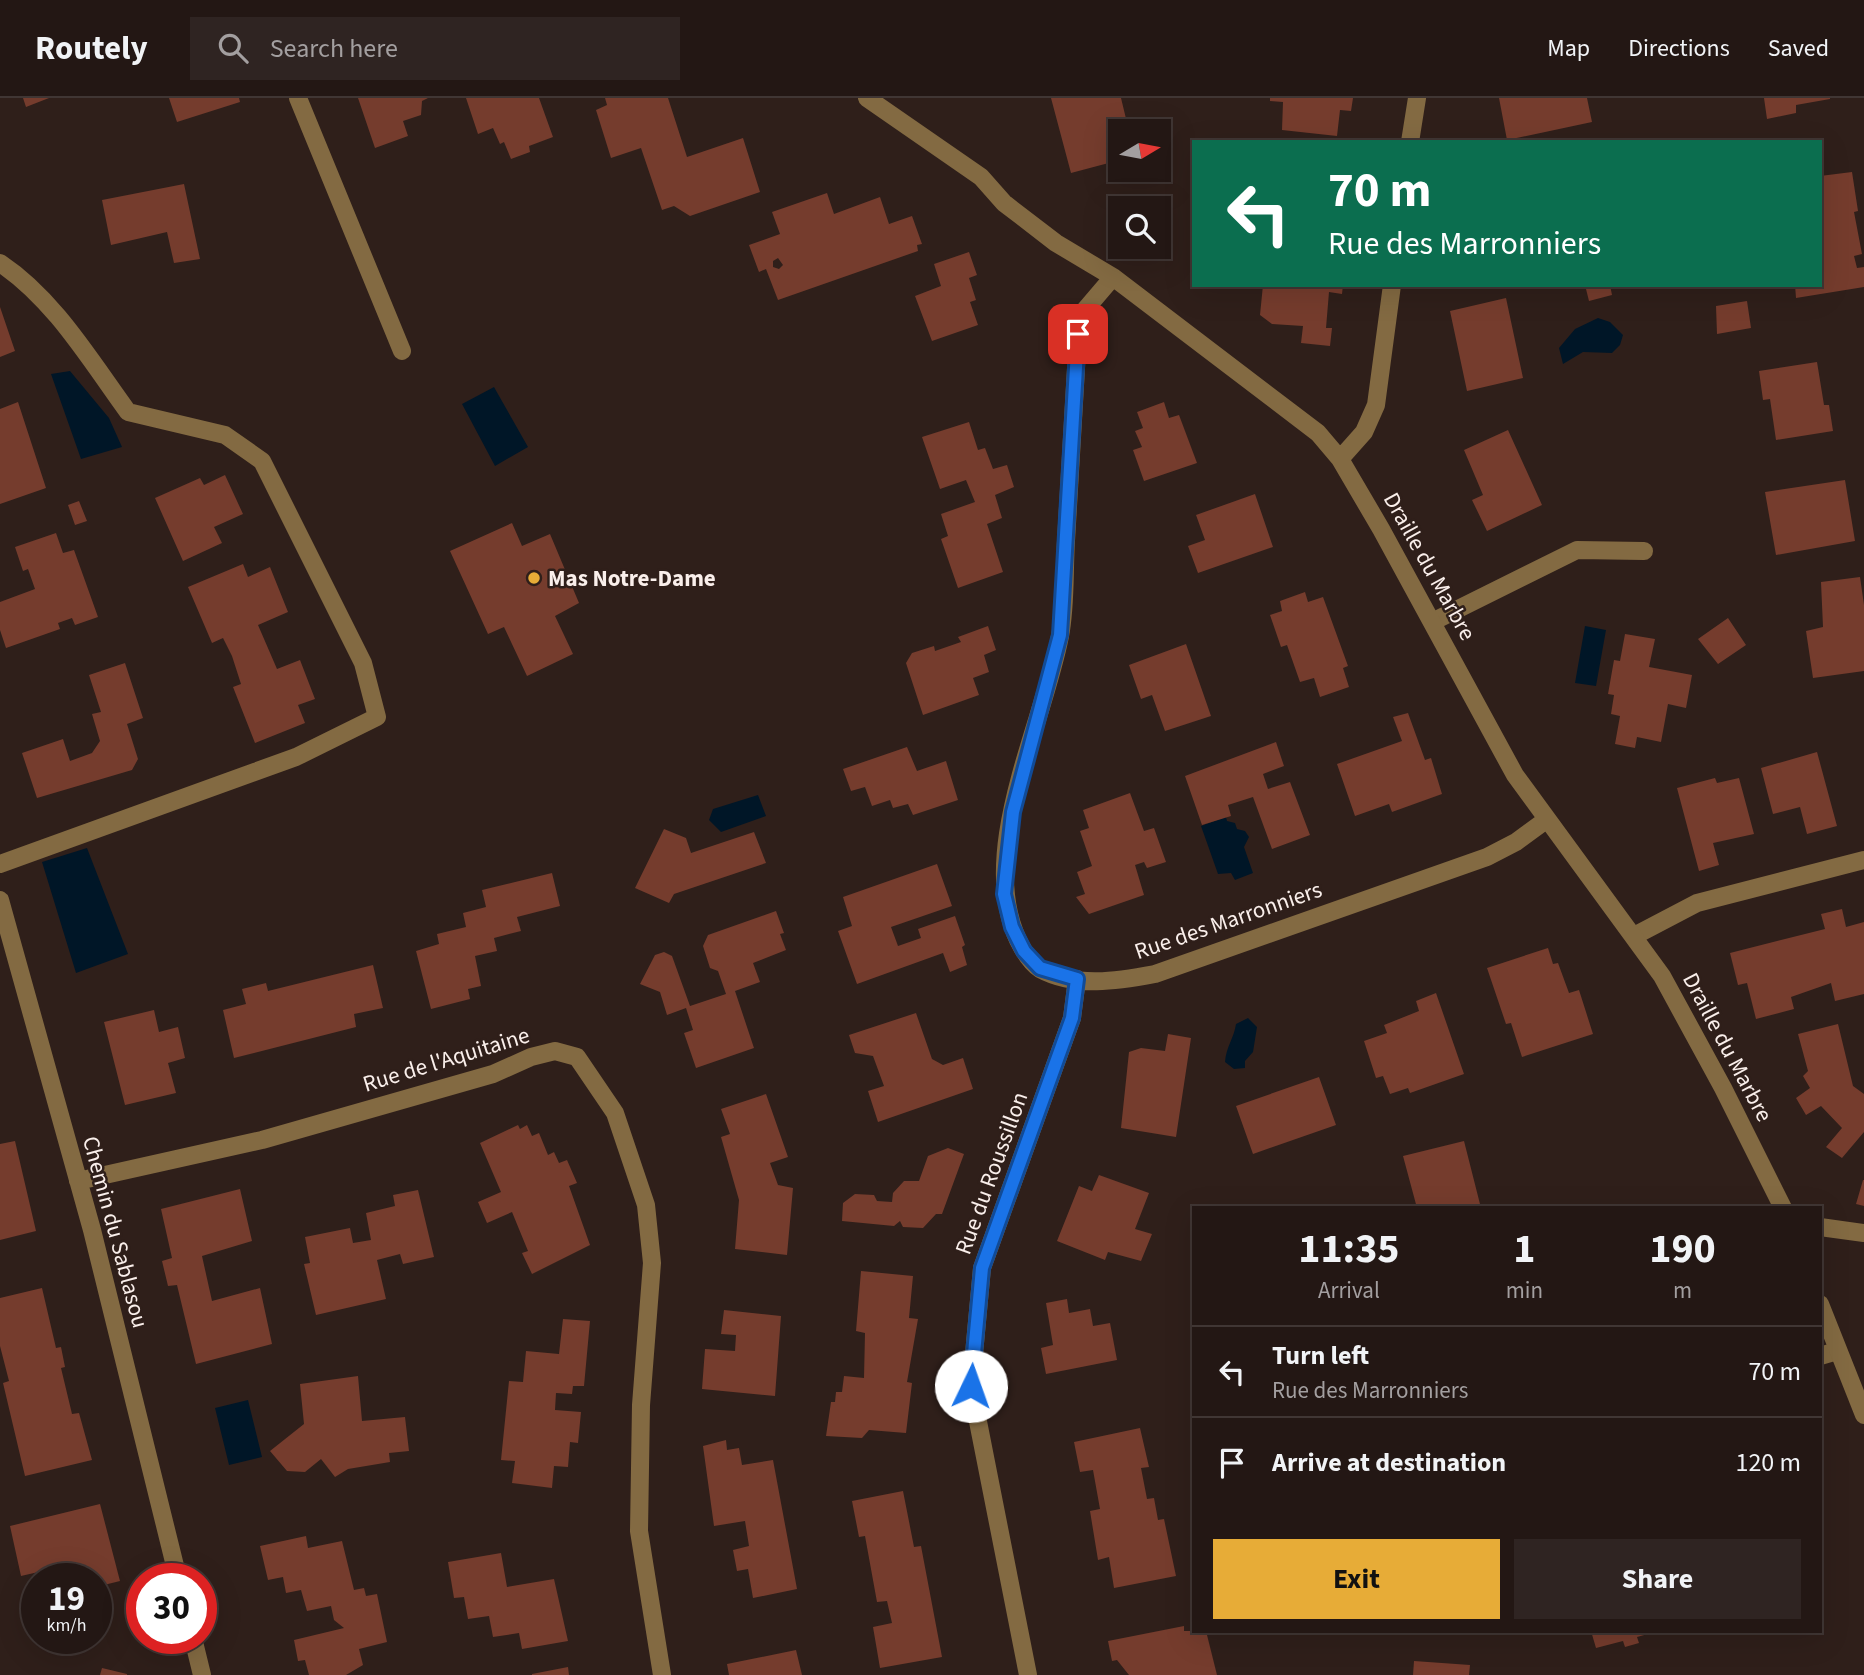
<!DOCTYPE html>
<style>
body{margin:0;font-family:"Source Sans 3",sans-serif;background:#2f2422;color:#f1f3f6;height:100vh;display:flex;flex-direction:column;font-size:26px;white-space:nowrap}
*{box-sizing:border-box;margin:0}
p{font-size:23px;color:#a39fa0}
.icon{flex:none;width:38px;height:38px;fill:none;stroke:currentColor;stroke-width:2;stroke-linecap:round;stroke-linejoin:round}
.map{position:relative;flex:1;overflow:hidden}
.sheet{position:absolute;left:1192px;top:1108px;width:630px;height:427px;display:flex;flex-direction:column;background:#231714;border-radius:0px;box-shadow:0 7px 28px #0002,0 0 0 2px #403634}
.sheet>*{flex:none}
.banner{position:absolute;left:1192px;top:42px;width:630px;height:147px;border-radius:0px;box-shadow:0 7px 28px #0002,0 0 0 2px #403634;background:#0b6e4f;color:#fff;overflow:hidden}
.needle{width:46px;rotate:80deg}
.tools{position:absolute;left:1108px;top:21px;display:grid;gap:14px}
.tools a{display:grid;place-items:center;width:63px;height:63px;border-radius:0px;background:#231714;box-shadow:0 7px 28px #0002,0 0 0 2px #403634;font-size:35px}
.speed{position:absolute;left:21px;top:1465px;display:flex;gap:14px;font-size:35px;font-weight:700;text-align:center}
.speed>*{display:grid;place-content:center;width:91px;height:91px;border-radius:50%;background:#231714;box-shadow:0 7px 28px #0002,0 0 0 2px #403634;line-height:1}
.speed small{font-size:18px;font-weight:400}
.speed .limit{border:10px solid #d22;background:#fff;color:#111}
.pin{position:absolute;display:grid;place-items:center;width:60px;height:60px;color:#fff;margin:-30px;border-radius:14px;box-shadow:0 4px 10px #0006}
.me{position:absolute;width:77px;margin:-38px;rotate:3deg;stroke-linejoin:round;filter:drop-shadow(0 0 5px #0008)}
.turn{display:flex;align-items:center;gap:24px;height:147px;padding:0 21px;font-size:32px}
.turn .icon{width:91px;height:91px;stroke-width:2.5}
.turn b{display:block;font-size:49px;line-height:60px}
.eta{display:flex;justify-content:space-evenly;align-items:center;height:119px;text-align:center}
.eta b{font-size:42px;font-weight:700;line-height:49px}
.primary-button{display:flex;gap:14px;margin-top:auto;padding:14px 21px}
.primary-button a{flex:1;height:80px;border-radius:0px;background:#e7ac37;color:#111;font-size:28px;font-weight:700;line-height:80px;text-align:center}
.primary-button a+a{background:#2f2422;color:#f1f3f6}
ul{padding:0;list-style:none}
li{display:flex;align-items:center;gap:21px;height:91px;padding:0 21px;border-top:2px solid #403634}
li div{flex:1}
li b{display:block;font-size:26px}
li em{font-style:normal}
header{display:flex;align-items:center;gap:42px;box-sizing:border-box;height:98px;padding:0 35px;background:#231714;border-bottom:2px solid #403634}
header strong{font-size:33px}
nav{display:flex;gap:38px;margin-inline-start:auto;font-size:24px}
.search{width:490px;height:63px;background:#2f2422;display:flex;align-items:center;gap:18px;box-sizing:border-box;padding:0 24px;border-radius:0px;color:#a39fa0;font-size:26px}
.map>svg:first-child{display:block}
.water{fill:#001627}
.building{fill:#753c2d;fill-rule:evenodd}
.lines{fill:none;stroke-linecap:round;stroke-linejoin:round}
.service{stroke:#836a42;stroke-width:18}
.minor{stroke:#836a42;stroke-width:18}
.route-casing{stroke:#114b97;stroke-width:18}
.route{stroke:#1a73e8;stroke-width:12}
.poi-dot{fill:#e7ac37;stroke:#2f1f1a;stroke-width:2.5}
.labels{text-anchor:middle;stroke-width:5;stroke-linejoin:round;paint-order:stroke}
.street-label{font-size:23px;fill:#faefeb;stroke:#2f1f1a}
.poi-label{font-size:23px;font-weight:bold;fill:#faefeb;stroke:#2f1f1a;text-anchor:start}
</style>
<header>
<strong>Routely</strong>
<div class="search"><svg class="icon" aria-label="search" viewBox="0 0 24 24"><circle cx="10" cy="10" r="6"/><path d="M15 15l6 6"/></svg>Search here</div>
<nav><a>Map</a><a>Directions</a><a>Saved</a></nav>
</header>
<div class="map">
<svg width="1864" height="1577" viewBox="0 0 1864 1577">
<rect width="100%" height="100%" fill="#2f1f1a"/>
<!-- water -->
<path class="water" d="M1598,220L1610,224L1623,237L1620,247L1612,255L1583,254L1563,266L1559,250L1575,231Z
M70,273L109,320L122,349L81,361L51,276Z
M494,289L528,349L495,368L462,306Z
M1585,528L1606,532L1596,588L1575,585Z
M758,697L766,718L721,734L709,722L713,711Z
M1226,719L1227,723L1235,725L1237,731L1245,733L1249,739L1244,749L1253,775L1235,782L1231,775L1218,776L1201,728Z
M87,750L128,856L76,875L42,764Z
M1248,920L1257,929L1253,954L1245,963V970L1234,971L1225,964C1226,949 1234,940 1236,926Z
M248,1302L262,1359L229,1367L215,1310Z"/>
<!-- building -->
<path class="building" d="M23,0H49L26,9Z
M169,0H239L240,4L177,24Z
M358,0H428L422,3L421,17L403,23L408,38L375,50Z
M466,0H539L553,39L529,48L530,54L511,61L504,44L500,46L493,30L478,36Z
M605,0H668L687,59L743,40L760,94L690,118L674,108L662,112L641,50L611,60L596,12L607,7Z
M1051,0H1121L1129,33H1120V62L1071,75Z
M1270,0H1353L1351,13L1340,12L1337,38L1282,32L1283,4L1270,3Z
M1499,0H1587L1592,24L1507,42Z
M1764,0H1830V1L1796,7V15L1767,21Z
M1852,74L1858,113L1854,114L1862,156L1854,158L1857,170L1864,169V189L1796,200L1795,187H1820V78Z
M184,86L200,161L174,165L167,134L111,147L102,102Z
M827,95L834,116L880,99L889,126L912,118L922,146L917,147L918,153L778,202L766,171L759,174L749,147L780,136L772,114ZM778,160L783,167L779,171L773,169V163Z
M969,154L977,177L969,180L976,202L970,204L978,227L932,243L915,198L941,188L934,166Z
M1263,187H1343L1342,196L1329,194L1326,230H1332L1330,248L1301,245L1303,228L1272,226L1260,217Z
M1585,187H1610L1612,197L1589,203Z
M1506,200L1523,280L1467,293L1450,213Z
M1747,203L1751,230L1717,236L1716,208Z
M0,209L15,253L0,259Z
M1817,264L1824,307H1829L1833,333L1776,342L1770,301L1763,302L1759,273Z
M18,304L46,390L0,406V311Z
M1164,304L1169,320L1179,317L1197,365L1144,383L1133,352L1142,349L1135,333L1143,330L1137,314Z
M969,324L978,352L985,350L993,371L1007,367L1014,389L995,397L1002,420L987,426L1003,474L958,490L941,441L948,438L941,416L975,404L966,382L940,391L922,339Z
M1508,332L1542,407L1487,433L1472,402L1483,397L1464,352Z
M225,377L243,416L214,429L222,445L183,463L155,400L200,380L204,387Z
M1845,382L1855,443L1776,457L1765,394Z
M1255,396L1273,449L1198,475L1188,448L1205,442L1196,417Z
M79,403L87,423L75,427L68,407Z
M512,425L522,448L550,436L579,505L555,518L573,556L527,578L504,529L488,536L450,453Z
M56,435L63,455L74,452L98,519L75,527L72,520L58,525L60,531L6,550L0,532V504L35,491L28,471L23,473L15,449Z
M243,466L248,479L270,469L288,514L258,527L277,571L300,562L315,601L298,607L305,625L255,645L233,589L241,586L232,558L223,540L212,545L188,489Z
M1860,479L1864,507V573L1813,580L1806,533L1823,529L1821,484Z
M1305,494L1308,504L1323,499L1348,568L1343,570L1349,589L1320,599L1314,580L1300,584L1287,547L1281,549L1270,517L1282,513L1280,503Z
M1728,520L1746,547L1718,566L1698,541Z
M988,528L996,552L984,557L989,574L973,580L979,597L923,617L906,565L912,555L934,548L935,553L961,544L958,539Z
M1625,536L1655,541L1649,569L1692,577L1686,610L1668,606L1661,644L1637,639L1635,650L1615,646L1620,618L1611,616L1614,597L1608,596L1614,562L1620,563Z
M1186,546L1211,618L1165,633L1152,597L1141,601L1129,567Z
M125,565L143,620L127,626L138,661L132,672L37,700L22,655L63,641L70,663L92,655L100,643L92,616L101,614L89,577Z
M1408,615L1425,662L1431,660L1442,696L1392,714L1389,706L1355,718L1337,666L1402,643L1393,619Z
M1276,644L1284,668L1263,676L1268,691L1290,684L1310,737L1272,751L1253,699L1228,707L1231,718L1202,727L1185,678Z
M907,649L917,673L946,663L958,702L913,717L908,706L893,710L890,702L872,708L865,689L851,693L843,671Z
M1817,654L1837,728L1807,736L1800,709L1773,716L1761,670Z
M1715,680L1717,685L1739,680L1754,736L1713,745L1719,767L1699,773L1677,690Z
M1130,695L1144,733L1154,730L1166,764L1147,770L1144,764L1135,767L1144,797L1089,816L1076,799L1085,796L1077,774L1092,768L1080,733L1089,730L1083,712Z
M664,731L686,740L691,755L754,734L766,765L674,796L669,805L635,790Z
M937,766L952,808L891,829L898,848L921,840L918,831L955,818L965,847L962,849L967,867L950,874L943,855L857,886L838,833L852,828L843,799Z
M552,775L560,808L517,819L521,833L494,840L497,853L475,858L481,888L468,891L470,901L431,911L416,853L439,846L437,836L466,829L463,815L486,809L482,792Z
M1842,811L1846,829L1864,824V896L1835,903L1831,885L1791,899L1794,911L1756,921L1747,885L1738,887L1730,855L1825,831L1821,816Z
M776,813L784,835L780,836L786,852L753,865L760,884L735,893L754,950L696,970L684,935L693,932L686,910L667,917L660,894L640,886L655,857L664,854L672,858L690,908L726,896L718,873L710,870L703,848L708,837Z
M1548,850L1553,866L1558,865L1569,895L1579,892L1593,936L1522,959L1511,925L1506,926L1487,870Z
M373,867L383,910L354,916L356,929L234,960L223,912L246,906L242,891L266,885L268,893Z
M1436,895L1464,976L1410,995L1408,990L1390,996L1383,978L1376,980L1364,943L1387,935L1384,927L1419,913L1416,903Z
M154,912L159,934L178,929L185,960L168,965L176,995L125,1007L104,924Z
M916,915L932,961L943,967L963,960L973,991L878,1024L868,993L884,988L873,958L855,955L849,937Z
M1838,926L1853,988L1864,996V1034L1842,1060L1826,1049L1842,1030L1821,1008L1806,1017L1796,1000L1810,990L1803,978L1808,973L1798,936Z
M1168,936L1191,940L1176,1039L1121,1030L1129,954L1141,950L1165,953Z
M1319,979L1336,1027L1253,1056L1236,1008Z
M766,996L788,1059L770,1065L778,1087L793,1090L787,1157L735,1151L739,1102L721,1039L730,1036L721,1011Z
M518,1027L520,1031L527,1027L532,1038L539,1035L548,1057L554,1054L559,1065L567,1062L577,1085L569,1088L590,1147L532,1176L522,1155L528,1153L512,1114L487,1125L478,1104L501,1094L480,1045Z
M15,1043L36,1133L0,1142V1046Z
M1464,1043L1481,1110H1417L1403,1058Z
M948,1050L964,1056L942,1116H936L923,1130L903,1129L900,1123L894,1128L842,1123L843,1105L855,1096L874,1097L877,1103L892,1104L893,1095L904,1083H919L928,1058Z
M1099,1077L1149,1095L1135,1131L1152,1136L1141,1163L1108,1154L1105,1162L1057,1143L1079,1088L1092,1093Z
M1863,1082H1864V1108L1856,1106Z
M240,1091L252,1143L202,1158L212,1203L260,1190L272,1246L196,1266L177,1187L168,1188L162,1163L172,1160L161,1111Z
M418,1092L434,1159L403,1166L400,1156L377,1162L386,1201L316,1217L304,1166L310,1165L305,1139L350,1130L353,1145L371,1142L366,1115L395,1108L393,1097Z
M861,1173L913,1178L909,1220L918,1221L907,1284L912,1285L906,1335L869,1332L862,1340L826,1338L831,1304H835L836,1294H842L844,1278L864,1280L865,1235L856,1233Z
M42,1190L56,1250L61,1249L65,1269L61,1270L72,1316L79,1315L92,1362L25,1378L3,1285L9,1283L0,1248V1200Z
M1067,1201L1069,1215L1090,1211L1093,1228L1110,1225L1117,1262L1046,1276L1041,1250L1053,1247L1046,1205Z
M724,1212L781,1218L775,1298L702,1291L705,1251L735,1253L736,1237L721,1236Z
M563,1221L590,1223L584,1288H573L572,1296L556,1295L555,1312L581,1314L578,1345L570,1344L568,1369L554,1368L552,1390L512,1385L515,1363L501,1362L509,1283L523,1284L526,1253L559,1256Z
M358,1278L362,1323L405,1319L409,1353L389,1355L390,1364L348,1371L335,1379L321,1361L305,1374L287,1373L270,1353L304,1326L300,1286Z
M1140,1330L1149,1369L1141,1370L1147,1401L1154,1400L1158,1422L1164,1421L1176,1478L1114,1490L1109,1459L1098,1462L1090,1413L1100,1411L1093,1372L1080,1374L1074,1344Z
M726,1342L727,1352L739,1350L742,1367L773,1362L797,1491L753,1500L748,1471L737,1473L733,1452L749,1448L745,1423L714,1428L703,1348Z
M903,1393L914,1449L921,1448L942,1559L880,1570L873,1529L892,1525L887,1503L877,1504L865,1438L859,1439L852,1403Z
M100,1406L120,1483L96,1489V1480H64L60,1469L21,1478L10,1428Z
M306,1438L308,1450L342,1443L354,1492L364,1490L366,1498L377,1496L387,1544L359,1551L363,1567L346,1577H309L305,1562L298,1563L294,1542L344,1530L334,1522L331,1508L307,1513L301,1492L286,1495L283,1479L268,1482L260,1448Z
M501,1455L507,1489L554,1481L568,1543L522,1551L519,1535L493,1539L489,1518L468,1521L464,1499L454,1500L448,1464Z
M1184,1528V1533H1206L1217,1577H1129L1117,1562L1112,1563L1108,1543Z
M1591,1533H1655V1534L1637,1539L1639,1545L1625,1549L1623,1543L1596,1550Z
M796,1552L802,1577H729L727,1566Z
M1414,1563L1470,1567L1469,1577H1413Z
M568,1569L569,1577H532V1576Z
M102,1570L127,1576V1577H100Z"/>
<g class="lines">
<!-- service -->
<path class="service" d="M298,0L402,253
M1434,523L1577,452L1644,453
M1634,838L1697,805L1864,762
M1820,1129L1864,1135
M1820,1258L1837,1253"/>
<!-- minor -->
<path class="minor" d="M867,0L981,79L1004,105L1056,145L1113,179L1318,335L1340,361L1381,431L1515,677L1662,878L1723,990L1783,1110
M1410,44L1417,0
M0,165C54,201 90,262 128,314L225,337L262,363L363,565L377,619L296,659L0,766
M1113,179L1084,213L1078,236C1074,305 1070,374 1066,443C1064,473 1066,507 1060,538C1043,627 977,754 1018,842C1023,852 1030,865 1040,871C1075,890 1118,883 1155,876L1487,759L1516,744L1546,722
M1340,361L1364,334L1376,307L1392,187
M0,802L92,1132L178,1480
M78,1083L262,1042L493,976L531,959L555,953L577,959L615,1015L646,1107L652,1165L641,1307L639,1433L662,1577
M1820,1206L1864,1317
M193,1540L202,1577
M1028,1577L971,1288L982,1170L1072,920L1077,881"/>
</g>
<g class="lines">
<!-- route casing -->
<g class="route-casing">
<path id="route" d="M971,1288L982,1170L1072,920L1077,881L1040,870L1024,853L1012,829L1004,796L1013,714L1060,537L1078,236"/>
</g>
<!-- route -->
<use href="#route" class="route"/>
</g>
<!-- markers -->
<circle class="poi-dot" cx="534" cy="480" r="7"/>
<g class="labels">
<!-- street labels -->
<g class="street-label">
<text transform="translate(1430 468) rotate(61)" y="8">Draille du Marbre</text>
<text transform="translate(1228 822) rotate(-19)" y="8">Rue des Marronniers</text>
<text transform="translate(1728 949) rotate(62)" y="8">Draille du Marbre</text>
<text transform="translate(446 961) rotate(-17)" y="8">Rue de l'Aquitaine</text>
<text transform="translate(991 1075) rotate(-70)" y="8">Rue du Roussillon</text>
<text transform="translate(116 1134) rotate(75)" y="8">Chemin du Sablasou</text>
</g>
<!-- poi labels -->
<g class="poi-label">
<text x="548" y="488">Mas Notre-Dame</text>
</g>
</g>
</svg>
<div class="tools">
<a><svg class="needle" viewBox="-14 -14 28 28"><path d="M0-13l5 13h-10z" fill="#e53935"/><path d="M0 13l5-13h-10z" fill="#a39fa0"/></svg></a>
<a><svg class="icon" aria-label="search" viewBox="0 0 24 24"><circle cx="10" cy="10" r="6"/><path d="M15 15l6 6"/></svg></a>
</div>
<div class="speed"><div>19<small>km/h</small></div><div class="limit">30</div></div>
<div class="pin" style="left:1078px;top:236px;background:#d93025"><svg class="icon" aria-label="arrive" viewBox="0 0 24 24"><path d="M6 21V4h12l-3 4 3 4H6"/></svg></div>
<svg class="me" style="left:971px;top:1288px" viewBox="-20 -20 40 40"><circle r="19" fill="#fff"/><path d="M0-13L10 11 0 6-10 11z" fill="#1a73e8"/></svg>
<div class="banner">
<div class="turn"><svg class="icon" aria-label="left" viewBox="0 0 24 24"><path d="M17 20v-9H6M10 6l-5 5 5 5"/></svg><div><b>70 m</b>Rue des Marronniers</div></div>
</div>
<section class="sheet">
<div class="eta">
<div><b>11:35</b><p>Arrival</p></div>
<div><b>1</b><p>min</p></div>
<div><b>190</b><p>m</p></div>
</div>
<ul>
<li><svg class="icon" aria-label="left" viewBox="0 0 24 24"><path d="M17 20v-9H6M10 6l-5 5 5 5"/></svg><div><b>Turn left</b><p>Rue des Marronniers</p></div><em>70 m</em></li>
<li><svg class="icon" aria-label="arrive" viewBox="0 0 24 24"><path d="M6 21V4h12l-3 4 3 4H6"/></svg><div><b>Arrive at destination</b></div><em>120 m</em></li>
</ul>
<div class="primary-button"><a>Exit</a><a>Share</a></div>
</section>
</div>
